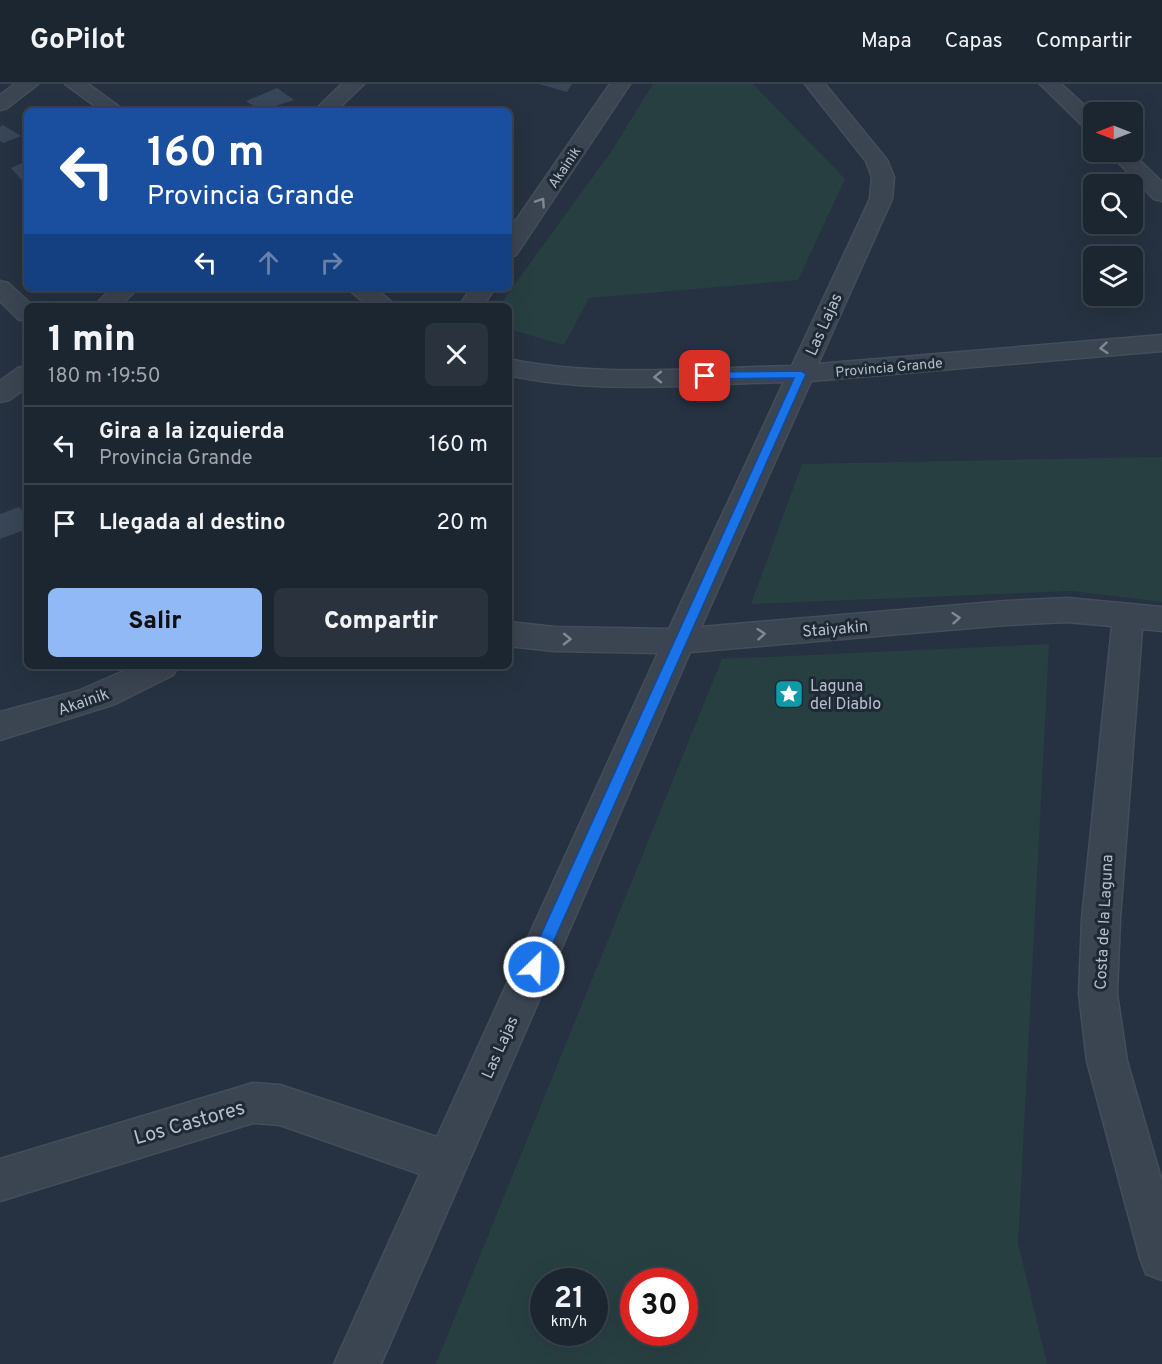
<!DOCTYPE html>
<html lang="es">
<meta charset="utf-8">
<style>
body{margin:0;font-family:Overpass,sans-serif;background:#29323d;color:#f1f3f6;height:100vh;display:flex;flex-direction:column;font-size:22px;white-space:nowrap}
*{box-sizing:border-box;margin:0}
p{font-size:20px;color:#a0a5ab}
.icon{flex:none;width:33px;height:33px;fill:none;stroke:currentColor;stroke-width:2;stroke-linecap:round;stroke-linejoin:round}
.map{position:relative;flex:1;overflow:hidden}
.side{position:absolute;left:24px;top:219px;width:488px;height:366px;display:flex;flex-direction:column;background:#1c2631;border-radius:9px;box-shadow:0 6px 24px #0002,0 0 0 2px #3a434d}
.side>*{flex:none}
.hud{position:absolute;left:24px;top:24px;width:488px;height:183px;border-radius:9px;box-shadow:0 6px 24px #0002,0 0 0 2px #3a434d;background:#1a4fa0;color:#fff;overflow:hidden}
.needle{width:39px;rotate:270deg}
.buttons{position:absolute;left:1083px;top:18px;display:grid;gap:12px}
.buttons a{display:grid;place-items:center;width:60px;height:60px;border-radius:9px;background:#1c2631;box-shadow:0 6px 24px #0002,0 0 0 2px #3a434d;font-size:30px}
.speed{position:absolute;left:530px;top:1184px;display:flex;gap:12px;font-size:30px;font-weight:700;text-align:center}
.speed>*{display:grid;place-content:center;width:78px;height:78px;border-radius:50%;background:#1c2631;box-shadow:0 6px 24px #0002,0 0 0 2px #3a434d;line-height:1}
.speed small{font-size:15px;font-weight:400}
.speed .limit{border:9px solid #d22;background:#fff;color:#111}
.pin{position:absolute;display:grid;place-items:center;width:51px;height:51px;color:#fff;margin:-26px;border-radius:12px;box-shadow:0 3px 9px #0006}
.me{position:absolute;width:66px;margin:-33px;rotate:24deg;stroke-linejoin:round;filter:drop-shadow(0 0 4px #0008)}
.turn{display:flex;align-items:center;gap:21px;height:126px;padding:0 24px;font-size:27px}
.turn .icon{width:78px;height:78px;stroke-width:2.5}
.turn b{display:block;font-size:42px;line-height:51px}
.lanes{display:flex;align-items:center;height:57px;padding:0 24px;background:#0003;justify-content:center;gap:30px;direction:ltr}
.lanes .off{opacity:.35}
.round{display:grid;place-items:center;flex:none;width:63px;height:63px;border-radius:9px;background:#29323d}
.summary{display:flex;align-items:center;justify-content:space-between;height:102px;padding:0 24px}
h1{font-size:36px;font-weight:800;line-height:45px}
.primary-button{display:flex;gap:12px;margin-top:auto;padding:12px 24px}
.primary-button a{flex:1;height:69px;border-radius:9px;background:#91b9f6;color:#111;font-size:24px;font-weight:800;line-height:69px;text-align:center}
.primary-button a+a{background:#29323d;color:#f1f3f6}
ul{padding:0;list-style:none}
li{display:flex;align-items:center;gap:18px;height:78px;padding:0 24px;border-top:2px solid #3a434d}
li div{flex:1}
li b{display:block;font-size:22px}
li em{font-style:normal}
header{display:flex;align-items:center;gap:36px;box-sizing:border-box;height:84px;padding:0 30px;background:#1c2631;border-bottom:2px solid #3a434d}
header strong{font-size:28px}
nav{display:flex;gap:33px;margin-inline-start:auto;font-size:21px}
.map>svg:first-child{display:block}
.green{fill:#283f42;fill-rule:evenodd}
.building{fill:#394657}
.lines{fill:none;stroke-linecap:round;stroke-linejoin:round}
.minor-casing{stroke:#444d5a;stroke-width:3}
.minor{fill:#3b4451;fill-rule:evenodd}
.oneway{stroke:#7f8894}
.route{fill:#1a73e8;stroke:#114b97;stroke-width:1.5}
.labels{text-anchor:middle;stroke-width:6;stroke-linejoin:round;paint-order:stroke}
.far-street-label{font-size:14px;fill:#b7bfcb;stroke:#1f2936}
.street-label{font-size:16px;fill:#b7bfcb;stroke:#1f2936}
.poi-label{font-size:16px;fill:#b7bfcb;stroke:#1f2936;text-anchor:start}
.near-street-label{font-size:20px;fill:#b7bfcb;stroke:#1f2936}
</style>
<header>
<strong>GoPilot</strong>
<nav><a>Mapa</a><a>Capas</a><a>Compartir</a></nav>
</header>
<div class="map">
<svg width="1162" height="1280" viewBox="0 0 1162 1280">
<rect width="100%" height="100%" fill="#263241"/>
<!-- green -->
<path class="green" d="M653,0H753L845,95L798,196L589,214L564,261L509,245L508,222H499L611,68Z
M1162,373V518L1072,507L751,520L802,380Z
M1049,560L1018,1159L1047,1280H436L722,575ZM543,1197H594V1248H543ZM633,1197H684V1248H633Z"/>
<!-- building -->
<path class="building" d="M539,0H572L567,8Z
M277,4L294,16L261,27L246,17Z
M3,41L21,52L3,59L0,57V43Z
M22,79L27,83V102L11,84Z
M19,423L27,432V445L0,455V430Z"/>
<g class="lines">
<!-- minor casing -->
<g class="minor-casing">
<path id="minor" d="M15,0H38L7,24L0,26V11Z
M65,0H88L125,27H102Z
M342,0H364L336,27H314Z
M610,0H630L516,171L508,173V148Z
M805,0H825L887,76L894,93L892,115L818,280L1162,251V267L811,297L701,543L1006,517L1067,514L1162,523V547L1142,545L1120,835L1117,910L1127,977L1162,1098V1196L1146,1190L1140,1174L1087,977L1079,910L1082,835L1112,542L1067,538L1006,541L690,568L381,1280H334L420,1090L280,1041L253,1039L0,1117V1075L253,999L280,1001L437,1053L658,569L555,567L508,562V538L555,543L669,545L784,298C694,300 597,311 508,291V275C598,294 700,284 792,282L870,115L872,93L866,77Z
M1040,0H1061L1094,30V48L1087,46Z
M1108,68H1131L1162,98V117L1154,115Z
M0,197L8,199L33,222H27V237L18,235L0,217Z
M112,204H138L120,222H94Z
M347,204H375L396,222H368Z
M471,204H495L483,222H459Z
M27,282V303L9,316L0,318V297L18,284Z
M135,582H178L173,591L115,620L0,656V628L78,607Z"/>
</g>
<!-- minor -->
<use href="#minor" class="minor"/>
</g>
<!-- one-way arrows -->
<defs><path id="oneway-chevron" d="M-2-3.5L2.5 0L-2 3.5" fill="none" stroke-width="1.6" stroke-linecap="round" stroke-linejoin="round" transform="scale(1.5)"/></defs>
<g class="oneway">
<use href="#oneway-chevron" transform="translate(541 118) rotate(-56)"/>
<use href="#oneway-chevron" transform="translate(1104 264) rotate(175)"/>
<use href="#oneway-chevron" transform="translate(658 293) rotate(179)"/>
<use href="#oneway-chevron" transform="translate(956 534) rotate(-5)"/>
<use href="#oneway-chevron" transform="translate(761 550) rotate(-5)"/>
<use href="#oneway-chevron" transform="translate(567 555) rotate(1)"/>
</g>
<!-- route -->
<path class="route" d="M801,287L806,290L540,888L534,890L529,888L526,883L529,877L794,294L705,295L700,292L705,288Z"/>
<!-- icons -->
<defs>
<g id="sight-square" transform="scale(1.5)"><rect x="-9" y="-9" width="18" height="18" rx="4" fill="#0f9aa8" stroke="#1f2936"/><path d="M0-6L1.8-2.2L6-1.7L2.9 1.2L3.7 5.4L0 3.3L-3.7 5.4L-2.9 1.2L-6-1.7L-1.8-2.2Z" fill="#fff"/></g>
</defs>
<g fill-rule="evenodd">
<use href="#sight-square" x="789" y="610"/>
</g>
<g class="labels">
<!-- far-street labels -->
<g class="far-street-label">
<text transform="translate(564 83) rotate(-56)" y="5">Akainik</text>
<text transform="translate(889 283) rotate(-5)" y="5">Provincia Grande</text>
</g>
<!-- street labels -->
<g class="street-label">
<text transform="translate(823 240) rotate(-66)" y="6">Las Lajas</text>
<text transform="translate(835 544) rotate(-5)" y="6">Staiyakin</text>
<text transform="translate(83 617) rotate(-19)" y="6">Akainik</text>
<text transform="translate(1103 838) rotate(-87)" y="6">Costa de la Laguna</text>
<text transform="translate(499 963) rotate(-66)" y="6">Las Lajas</text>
</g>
<!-- poi labels -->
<g class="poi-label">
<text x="810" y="607">Laguna<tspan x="810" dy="18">del Diablo</tspan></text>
</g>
<!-- near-street labels -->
<g class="near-street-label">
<text transform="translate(189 1038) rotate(-16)" y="7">Los Castores</text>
</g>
</g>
</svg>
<div class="buttons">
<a><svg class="needle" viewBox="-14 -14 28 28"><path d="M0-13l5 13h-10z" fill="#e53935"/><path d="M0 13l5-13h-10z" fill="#a0a5ab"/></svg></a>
<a><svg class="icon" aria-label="search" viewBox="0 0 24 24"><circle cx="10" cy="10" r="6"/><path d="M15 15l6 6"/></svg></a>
<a><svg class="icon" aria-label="layers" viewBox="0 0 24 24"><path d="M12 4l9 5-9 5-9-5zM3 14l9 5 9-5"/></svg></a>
</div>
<div class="speed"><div>21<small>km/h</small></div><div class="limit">30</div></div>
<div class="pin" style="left:705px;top:292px;background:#d93025"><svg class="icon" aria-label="arrive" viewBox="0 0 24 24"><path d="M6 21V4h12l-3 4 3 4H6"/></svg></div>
<svg class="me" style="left:534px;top:883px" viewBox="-20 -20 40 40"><circle r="17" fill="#1a73e8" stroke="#fff" stroke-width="3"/><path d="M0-11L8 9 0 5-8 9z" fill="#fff"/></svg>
<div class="hud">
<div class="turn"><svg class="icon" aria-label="left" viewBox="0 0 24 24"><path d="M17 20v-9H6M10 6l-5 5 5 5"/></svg><div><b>160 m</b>Provincia Grande</div></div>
<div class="lanes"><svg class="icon" aria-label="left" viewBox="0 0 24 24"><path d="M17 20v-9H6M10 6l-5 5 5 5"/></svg><svg class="icon off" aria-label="ahead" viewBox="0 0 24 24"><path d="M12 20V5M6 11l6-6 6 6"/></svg><svg class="icon off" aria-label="right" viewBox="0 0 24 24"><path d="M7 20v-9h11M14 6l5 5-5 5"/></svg></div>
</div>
<section class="side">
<div class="summary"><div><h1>1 min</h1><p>180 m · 19:50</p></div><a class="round"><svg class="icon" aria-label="close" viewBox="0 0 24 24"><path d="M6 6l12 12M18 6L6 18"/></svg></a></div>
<ul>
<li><svg class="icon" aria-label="left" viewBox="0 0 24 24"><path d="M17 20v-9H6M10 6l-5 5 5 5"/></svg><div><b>Gira a la izquierda</b><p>Provincia Grande</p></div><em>160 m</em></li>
<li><svg class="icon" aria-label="arrive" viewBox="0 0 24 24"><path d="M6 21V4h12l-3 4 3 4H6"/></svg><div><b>Llegada al destino</b></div><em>20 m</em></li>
</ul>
<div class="primary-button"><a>Salir</a><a>Compartir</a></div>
</section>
</div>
